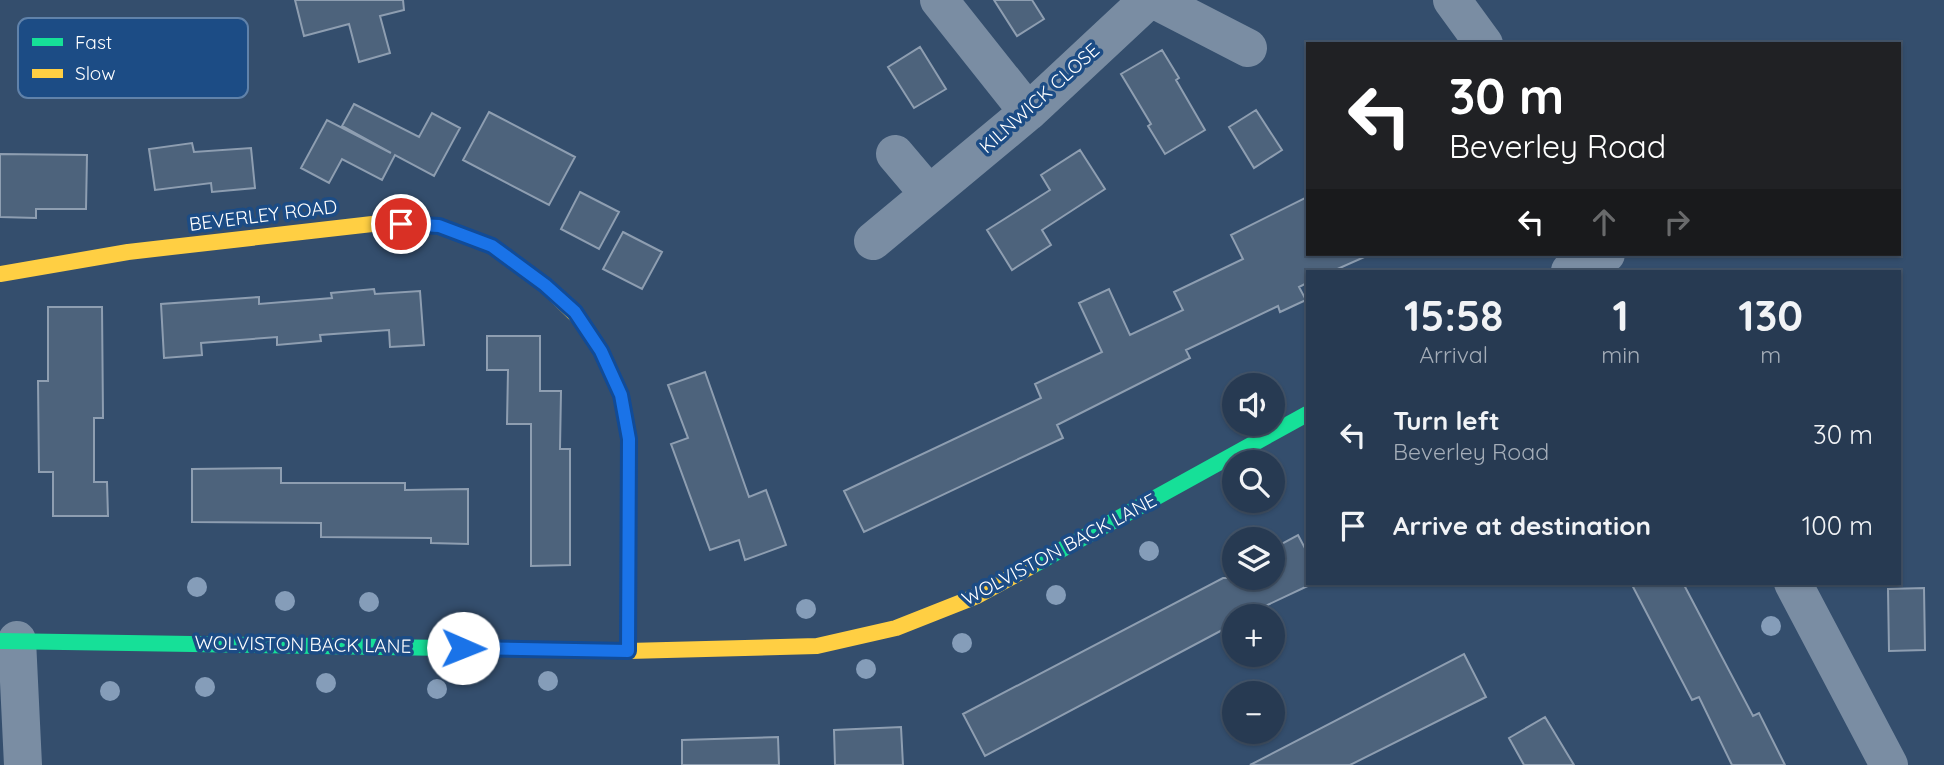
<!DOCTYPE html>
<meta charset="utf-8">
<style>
body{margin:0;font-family:Quicksand,sans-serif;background:#2f4159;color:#f1f3f6;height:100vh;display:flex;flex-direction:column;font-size:26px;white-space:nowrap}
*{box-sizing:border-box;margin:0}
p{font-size:23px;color:#a4adb8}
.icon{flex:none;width:38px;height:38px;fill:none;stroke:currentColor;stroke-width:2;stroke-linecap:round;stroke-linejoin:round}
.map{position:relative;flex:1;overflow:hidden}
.sheet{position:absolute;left:1306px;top:270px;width:595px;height:315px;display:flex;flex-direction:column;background:#273a52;border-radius:0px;box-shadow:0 2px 5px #0004,0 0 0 2px #435469}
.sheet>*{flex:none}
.banner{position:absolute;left:1306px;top:42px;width:595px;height:214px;border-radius:0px;box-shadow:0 2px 5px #0004,0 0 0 2px #435469;background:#202124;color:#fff;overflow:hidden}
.buttons{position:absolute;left:1222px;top:373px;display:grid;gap:14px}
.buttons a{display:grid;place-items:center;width:63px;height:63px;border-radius:50%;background:#273a52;box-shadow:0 2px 5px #0004,0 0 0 2px #435469;font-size:35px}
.pin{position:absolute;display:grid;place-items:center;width:60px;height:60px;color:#fff;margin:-30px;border:4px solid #fff;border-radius:50%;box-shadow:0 2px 7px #0007}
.me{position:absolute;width:77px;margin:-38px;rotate:91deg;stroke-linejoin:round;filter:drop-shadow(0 0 5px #0008)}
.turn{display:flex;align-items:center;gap:24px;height:147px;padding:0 28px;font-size:32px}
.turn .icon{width:91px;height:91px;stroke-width:2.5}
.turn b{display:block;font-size:49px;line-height:60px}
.lanes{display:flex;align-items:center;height:66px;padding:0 28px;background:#0003;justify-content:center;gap:35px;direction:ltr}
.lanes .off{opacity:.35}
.eta{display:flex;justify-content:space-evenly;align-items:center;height:119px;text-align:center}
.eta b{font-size:42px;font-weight:700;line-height:49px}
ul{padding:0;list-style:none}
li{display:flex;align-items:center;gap:21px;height:91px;padding:0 28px}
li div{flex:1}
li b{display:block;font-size:26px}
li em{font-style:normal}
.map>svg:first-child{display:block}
.building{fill:#4d637c;stroke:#8e9eb1;stroke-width:2}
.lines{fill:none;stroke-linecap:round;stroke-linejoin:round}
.street{stroke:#7a8da3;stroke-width:38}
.fast{stroke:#16e098;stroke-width:16}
.slow{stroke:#ffcf43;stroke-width:16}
.tree{fill:#859db9}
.route-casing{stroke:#114b97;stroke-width:18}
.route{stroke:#1a73e8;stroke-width:12}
.labels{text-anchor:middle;stroke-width:7;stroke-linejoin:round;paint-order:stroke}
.street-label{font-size:19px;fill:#fff;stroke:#1c4c85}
.key{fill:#1c4c85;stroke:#6082aa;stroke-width:2}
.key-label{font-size:19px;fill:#fff}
</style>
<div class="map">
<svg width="1944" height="765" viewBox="0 0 1944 765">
<rect width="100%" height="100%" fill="#344e6d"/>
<!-- building -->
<path class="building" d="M295,0H403L404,10L380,16L390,53L359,62L349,24L304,36Z
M994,0H1032L1044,19L1017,36Z
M920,47L946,89L914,108L888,67Z
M1162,50L1179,78L1176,80L1205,130L1165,154L1148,126L1151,124L1121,74Z
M354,104L419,137L432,113L460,128L434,176L395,155L382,180L342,159L329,183L301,168L327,120L391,153L342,126Z
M1256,110L1282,150L1254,168L1229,127Z
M489,112L575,157L549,205L463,160Z
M192,143L194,152L251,148L255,188L212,192L211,183L155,190L149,149Z
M1080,150L1105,189L1042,230L1051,245L1012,270L987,230L1050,190L1041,175Z
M0,154L87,155L86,209H36V218L0,217Z
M580,192L619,212L599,249L561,229Z
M1307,197V254H1371L1333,271H1307V283L1299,287L1306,300L1280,312L1278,306L1186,350L1190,358L1057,425L1063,438L864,532L844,491L1041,398L1035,384L1102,352L1079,303L1109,289L1130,335L1183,310L1174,292L1243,259L1231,235Z
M623,232L662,252L642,289L603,269Z
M374,289L375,294L420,291L424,345L390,347L389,330L320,335L321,341L277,345V337L201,343L202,355L164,358L161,304L259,297V304L332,298L331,293Z
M48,307H102L103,418H94V482H107L108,516H53V472H39L38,381H48Z
M487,336H540V391H561L560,449H570V565L531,566V424H507L508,370H487Z
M705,372L749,497L766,490L786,545L745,560L739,540L710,550L671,444L688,438L668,385Z
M281,468V483H405V490L468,489V544L431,543V538L321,537V523L192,522V469Z
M1298,535L1307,552V583H1314L1244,616H1234V621L1227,625L1228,627L985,756L963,714L1223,578H1272V549Z
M1631,583H1683L1753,716L1759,713L1785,765H1732L1699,697L1692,700Z
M1924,588L1925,650L1889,651L1888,589Z
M1464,654L1486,697L1350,765H1250Z
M1545,717L1574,765H1524L1509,738Z
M901,727L903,765H835L834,730Z
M778,737L779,765H682V740Z"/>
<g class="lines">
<!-- street -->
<path class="street" d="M939,0L1028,112
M1155,0L1248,48
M1452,0L1484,44
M895,154L928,193
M873,241L1028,112L1148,0
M1570,271L1606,254
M1793,583L1889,765
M17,640L23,765"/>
<!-- fast -->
<path class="fast" d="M578,317L601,351L621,395L629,439L628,651
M1032,566L1307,414
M0,641L571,650"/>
<!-- slow -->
<path class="slow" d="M0,274L128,252L381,223L439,226L492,246L545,285L578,317
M571,650L628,651L817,646L896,628L977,596L1032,566"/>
</g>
<!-- trees -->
<g class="tree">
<circle cx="1149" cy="551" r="10"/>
<circle cx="197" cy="587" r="10"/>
<circle cx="1056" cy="595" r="10"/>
<circle cx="285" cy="601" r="10"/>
<circle cx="369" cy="602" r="10"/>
<circle cx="806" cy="609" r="10"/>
<circle cx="1771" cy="626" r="10"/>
<circle cx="962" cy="643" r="10"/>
<circle cx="866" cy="669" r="10"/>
<circle cx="548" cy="681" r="10"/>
<circle cx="326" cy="683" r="10"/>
<circle cx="205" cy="687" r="10"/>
<circle cx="437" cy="689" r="10"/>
<circle cx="110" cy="691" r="10"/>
</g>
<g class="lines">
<!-- route casing -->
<g class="route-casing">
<path id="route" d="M401,224L439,226L492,246L545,285L575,312L601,351L621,395L629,439L628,651L463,648"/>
</g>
<!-- route -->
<use href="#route" class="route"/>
</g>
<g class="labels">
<!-- street labels -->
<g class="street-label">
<text transform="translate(1039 98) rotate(-42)" y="7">KILNWICK CLOSE</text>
<text transform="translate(263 215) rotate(-7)" y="7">BEVERLEY ROAD</text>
<text transform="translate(1059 549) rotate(-28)" y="7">WOLVISTON BACK LANE</text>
<text transform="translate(303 644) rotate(1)" y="7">WOLVISTON BACK LANE</text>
</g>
</g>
<!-- legend -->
<rect x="18" y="18" width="230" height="80" rx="10" class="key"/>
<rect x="32" y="38" width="31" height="8" fill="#16e098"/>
<rect x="32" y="69" width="31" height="9" fill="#ffcf43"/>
<g class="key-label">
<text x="75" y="49">Fast</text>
<text x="75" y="80">Slow</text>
</g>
</svg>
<div class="buttons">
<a><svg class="icon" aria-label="sound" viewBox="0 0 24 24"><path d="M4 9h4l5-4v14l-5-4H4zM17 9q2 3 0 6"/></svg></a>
<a><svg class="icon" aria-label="search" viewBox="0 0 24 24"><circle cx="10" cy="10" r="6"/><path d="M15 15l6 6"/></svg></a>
<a><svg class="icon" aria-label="layers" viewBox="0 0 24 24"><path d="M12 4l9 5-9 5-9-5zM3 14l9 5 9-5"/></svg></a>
<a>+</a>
<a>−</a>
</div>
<div class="pin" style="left:401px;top:224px;background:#d93025"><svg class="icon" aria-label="arrive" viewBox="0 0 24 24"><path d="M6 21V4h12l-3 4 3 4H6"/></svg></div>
<svg class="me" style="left:463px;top:648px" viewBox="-20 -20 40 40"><circle r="19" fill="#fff"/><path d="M0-13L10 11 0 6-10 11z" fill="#1a73e8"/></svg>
<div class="banner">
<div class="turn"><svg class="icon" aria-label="left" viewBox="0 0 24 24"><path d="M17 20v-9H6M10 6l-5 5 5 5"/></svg><div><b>30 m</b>Beverley Road</div></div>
<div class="lanes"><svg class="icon" aria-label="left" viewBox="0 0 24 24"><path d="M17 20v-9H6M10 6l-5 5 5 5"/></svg><svg class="icon off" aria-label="ahead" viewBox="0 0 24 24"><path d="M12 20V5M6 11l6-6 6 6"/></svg><svg class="icon off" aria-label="right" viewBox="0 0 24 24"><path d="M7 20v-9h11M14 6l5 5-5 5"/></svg></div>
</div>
<section class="sheet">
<div class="eta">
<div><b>15:58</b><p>Arrival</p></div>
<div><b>1</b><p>min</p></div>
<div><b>130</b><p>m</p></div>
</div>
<ul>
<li><svg class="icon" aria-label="left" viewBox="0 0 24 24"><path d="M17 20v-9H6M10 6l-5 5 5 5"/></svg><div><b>Turn left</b><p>Beverley Road</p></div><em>30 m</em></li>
<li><svg class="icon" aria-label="arrive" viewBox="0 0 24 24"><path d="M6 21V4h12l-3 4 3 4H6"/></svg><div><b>Arrive at destination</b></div><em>100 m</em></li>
</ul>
</section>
</div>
